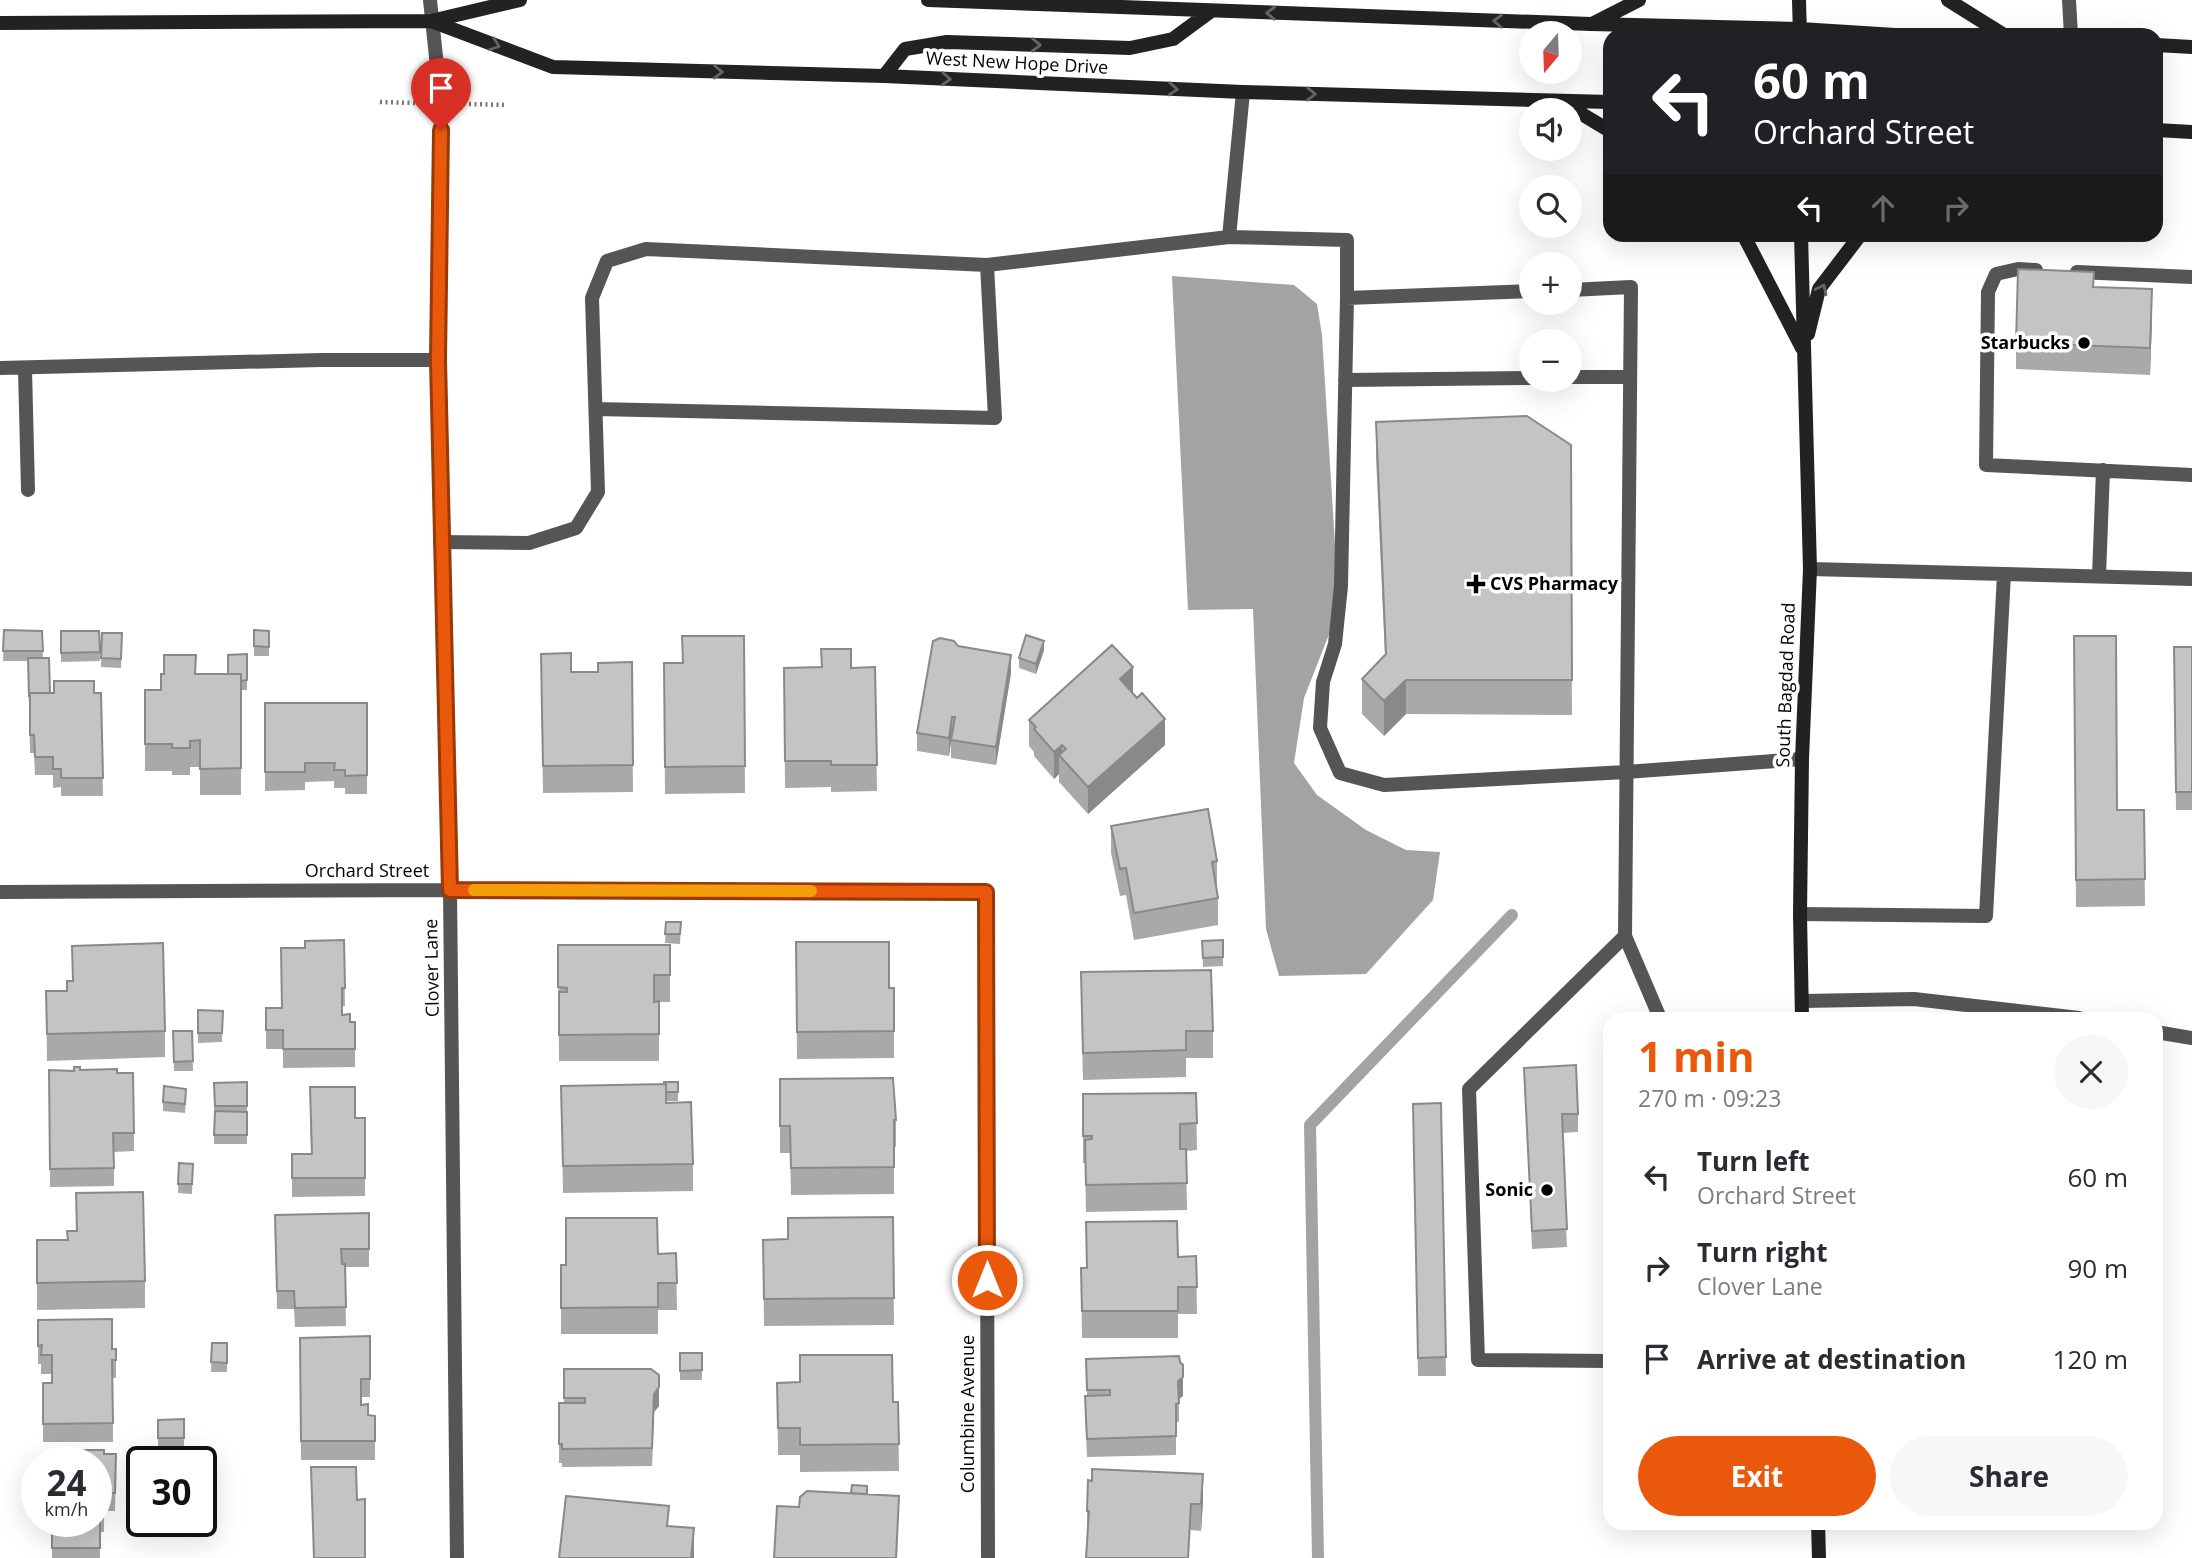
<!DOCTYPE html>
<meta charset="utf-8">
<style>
body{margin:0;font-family:"Open Sans",sans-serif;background:#f7f7f7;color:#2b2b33;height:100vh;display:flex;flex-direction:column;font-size:26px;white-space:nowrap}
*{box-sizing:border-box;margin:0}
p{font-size:23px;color:#7c7c81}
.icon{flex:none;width:38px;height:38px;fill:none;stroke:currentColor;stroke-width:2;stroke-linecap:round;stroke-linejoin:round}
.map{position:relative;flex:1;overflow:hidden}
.drawer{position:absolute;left:1603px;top:1012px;width:560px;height:518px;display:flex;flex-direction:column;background:#fff;border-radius:21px;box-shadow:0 7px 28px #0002}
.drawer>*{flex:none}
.banner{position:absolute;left:1603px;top:28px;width:560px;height:214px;border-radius:21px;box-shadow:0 7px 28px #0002;background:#202124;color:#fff;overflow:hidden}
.needle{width:46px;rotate:199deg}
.tools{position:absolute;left:1519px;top:21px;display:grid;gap:14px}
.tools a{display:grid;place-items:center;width:63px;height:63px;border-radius:50%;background:#fff;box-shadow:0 7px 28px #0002;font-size:35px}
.speed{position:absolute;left:21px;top:1446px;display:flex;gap:14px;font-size:35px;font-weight:700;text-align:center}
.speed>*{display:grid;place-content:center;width:91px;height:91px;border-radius:50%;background:#fff;box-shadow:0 7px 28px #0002;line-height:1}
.speed small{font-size:18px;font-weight:400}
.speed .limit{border:4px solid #111;border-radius:10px;background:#fff;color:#111}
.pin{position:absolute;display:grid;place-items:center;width:60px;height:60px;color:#fff;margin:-72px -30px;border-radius:50% 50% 50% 0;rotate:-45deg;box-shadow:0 0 7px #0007}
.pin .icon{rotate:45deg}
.me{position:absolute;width:77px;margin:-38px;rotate:0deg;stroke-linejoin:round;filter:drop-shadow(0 0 5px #0008)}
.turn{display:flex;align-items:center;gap:24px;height:147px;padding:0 35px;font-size:32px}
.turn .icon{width:91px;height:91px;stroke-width:2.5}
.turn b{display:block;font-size:49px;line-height:60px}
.lanes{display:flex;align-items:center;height:66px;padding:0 35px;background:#0003;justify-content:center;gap:35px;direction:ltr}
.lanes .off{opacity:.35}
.round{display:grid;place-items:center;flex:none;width:74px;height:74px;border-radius:37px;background:#f7f7f7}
.headline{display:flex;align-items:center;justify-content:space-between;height:119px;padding:0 35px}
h1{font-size:42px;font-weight:700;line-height:52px;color:#ea580c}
.primary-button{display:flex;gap:14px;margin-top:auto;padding:14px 35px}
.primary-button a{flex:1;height:80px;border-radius:42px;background:#ea580c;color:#fff;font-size:28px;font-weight:700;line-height:80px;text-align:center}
.primary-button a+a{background:#f7f7f7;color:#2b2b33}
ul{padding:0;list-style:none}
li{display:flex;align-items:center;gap:21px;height:91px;padding:0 35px}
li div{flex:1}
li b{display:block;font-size:26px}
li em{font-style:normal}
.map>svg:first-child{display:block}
.water{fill:#a3a3a3}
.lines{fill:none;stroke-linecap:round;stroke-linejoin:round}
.stream{stroke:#a3a3a3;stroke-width:12}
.path{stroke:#777;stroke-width:4.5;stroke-dasharray:2 3.5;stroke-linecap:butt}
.service{stroke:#555;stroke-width:14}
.minor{stroke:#555;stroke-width:14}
.secondary{stroke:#222;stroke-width:14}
.wall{fill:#a9a9a9}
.shaded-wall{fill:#898989}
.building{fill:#c4c4c4;stroke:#898989;stroke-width:2}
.oneway{stroke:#646464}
.route-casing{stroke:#983908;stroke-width:18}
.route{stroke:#ea580c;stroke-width:12}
.slow{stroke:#f59e0b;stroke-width:12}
.poi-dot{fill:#000;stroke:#fff;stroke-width:2.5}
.labels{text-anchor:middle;stroke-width:7;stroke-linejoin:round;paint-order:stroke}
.street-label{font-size:18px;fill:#000;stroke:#fff}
.poi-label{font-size:18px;font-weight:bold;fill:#000;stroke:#fff;text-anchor:end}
</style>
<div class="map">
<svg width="2192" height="1558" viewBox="0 0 2192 1558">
<rect width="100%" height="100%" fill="#fff"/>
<!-- water -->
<path class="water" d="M1172,276L1294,285L1317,304L1322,335L1339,609L1304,698L1294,763L1317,795L1366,830L1406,850L1440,852L1433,900L1366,974L1279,976L1266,929L1253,609L1188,610Z"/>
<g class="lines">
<!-- stream -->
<path class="stream" d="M1318,1558L1310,1125L1512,915"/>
<!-- path -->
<path class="path" d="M380,102L415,103
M469,104L507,105"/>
<!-- service -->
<path class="service" d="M2069,0L2071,35
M1243,92L1229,237L1347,240V298L1531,291
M2036,270L2018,269L1996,274L1988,292L1986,465L2192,475
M2077,272L2192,277
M1570,290L1631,287L1625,936L1469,1089L1478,1360L1610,1361
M1347,298L1341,586L1335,644L1323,682L1320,728L1340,773L1384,785L1626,772L1802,759
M0,368L321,360H438
M25,369L28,490
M1570,377H1630
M1345,380L1531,378
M596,409L995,418L987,265
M440,542L529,543L576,528L598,492L592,298L607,261L646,249L987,265L1229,237
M1810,569L2192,579
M2099,576L2103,470
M1800,914L1986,916L2004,574
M1625,936L1660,1018
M1802,1001L1914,999L2079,1018
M2156,1032L2192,1038"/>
<!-- minor -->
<path class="minor" d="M430,0L441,104L438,360L450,890L457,1558
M0,892L450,890L986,892L988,1558"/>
<!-- secondary -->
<path class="secondary" d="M928,0L1591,24L1800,29L1895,35
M1799,0L1800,35
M1948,0L2004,35
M431,21L553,67L884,76L1243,92L1610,102
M0,23L431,21L520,0
M1592,24L1639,0
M2156,45L2192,47
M884,76L905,49L947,42L1130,48L1173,39L1211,11
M1560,101L1610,131
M2156,130L2192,132
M1743,234L1802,348
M1801,234L1810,569L1802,759L1800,914L1802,1018
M1808,334L1819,289L1861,234
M1818,1522L1819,1558"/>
</g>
<!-- wall -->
<path class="wall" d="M2152,316L2150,375L2016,369V343Z
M1376,422L1571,445L1572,715L1406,714L1384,736L1362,714V679L1385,656L1376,457Z
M4,630L42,631L43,658L50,693H101L103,796H61V787L53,788V775H35L34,753H30L28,661H3Z
M254,630L269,631V656H254Z
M61,631H99L100,661L61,662Z
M102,633H122L121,668L101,667Z
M744,636L745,793L665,794L664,663H682Z
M2074,636L2117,810H2144L2145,906L2076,907Z
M958,646L1011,673L996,765L951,758V741L949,756L917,751V733Z
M2174,647H2192V810H2176Z
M821,649L851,668L875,667L877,791L831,792V787L785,788L784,668L821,667Z
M1044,650L1036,674L1019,668V658Z
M247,654V690H241V795H200V767H190V775H172V771H145V690H161L196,674H228Z
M632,662L633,792L543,793L541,680L598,672Z
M1133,693L1165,745L1088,814L1059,782V774L1054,779L1034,756V752L1029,746V720Z
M265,703H367V794H345V788H334V781L305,782V790L265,791Z
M1111,826L1217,861V888L1218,898V925L1134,940L1126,895L1120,896L1111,853Z
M666,922H681L680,944L665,943Z
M344,940L345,1006H342V1015L350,1022H355V1067L283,1068V1049H266V1008H281L305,948Z
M1223,940V966L1203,967L1202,941Z
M796,942L889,988H894V1058L797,1059Z
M558,945H670V1002H659V1061H559Z
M72,946L165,1031V1057L47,1061L46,991H67L72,981Z
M1081,999L1213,1031V1058H1186V1077L1083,1080Z
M198,1010L223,1011L222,1042L198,1043Z
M173,1031H192L193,1071H174Z
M1524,1068L1578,1114V1132L1562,1133L1567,1247L1532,1249Z
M49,1070L74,1071L80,1070L117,1073L134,1133V1151L114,1152V1186L50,1187Z
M780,1079L896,1120V1147H894V1194L791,1195L790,1153H780Z
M247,1082V1144H214V1083Z
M678,1082V1101H666V1103L693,1164V1191L563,1193L561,1086L664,1084Z
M310,1087L355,1118H365V1196L292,1197V1154H311Z
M1196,1093L1197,1150L1186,1151L1187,1210L1086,1212L1085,1163H1083V1094Z
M186,1098L185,1113L163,1111V1102Z
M1441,1103L1446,1376H1418L1413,1104Z
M179,1163L193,1164L192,1194L178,1193Z
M76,1193L145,1281V1308L37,1310V1240H67L76,1231Z
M369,1213V1267H345L346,1326L295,1327L294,1309H277L275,1215Z
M893,1217L894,1325L764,1326L763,1240L788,1239Z
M676,1253L677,1310H658V1334H561V1265L658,1254Z
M1196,1256L1197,1314H1178V1338H1082L1081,1268L1178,1257Z
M38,1320L112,1349L116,1360V1378H113V1442H43V1383H52V1374H41V1364H38Z
M370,1336V1397H361V1405L368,1415L375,1416V1460H301L300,1338Z
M212,1343H227V1372H211Z
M680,1353H702V1380H680Z
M1086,1359L1183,1396L1179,1399V1422H1176V1455L1087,1457L1085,1414V1396L1087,1395Z
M564,1369L659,1406L654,1412L652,1466L562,1467V1463H559V1403H564Z
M777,1383L898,1402L899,1471L800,1472V1455H778Z
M184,1419V1448L158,1447V1420Z
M104,1454H116L115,1511H104V1532H100V1558H52V1521Z
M1203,1501L1201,1531L1191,1530L1087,1538V1511Z"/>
<!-- shaded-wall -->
<path class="shaded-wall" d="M2152,289V316L2150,375V348Z
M1044,641V650L1036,674V664Z
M1011,655V673L996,765V747Z
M1133,667V694L1120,679Z
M1406,680V714L1384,736V701Z
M952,717V735L949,756V738Z
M1165,719V745L1088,814V787Z
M1062,745V759L1059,755V774L1054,779V752Z
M1183,1377V1396L1178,1400V1381Z
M659,1387V1406L654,1412L652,1466L654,1394Z
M1203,1474V1501L1201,1531V1504Z
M899,1496L897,1558H896Z
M694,1528V1558H691Z"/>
<!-- building -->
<path class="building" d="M2018,269L2094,272L2093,287L2152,289L2150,348L2016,343Z
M1527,416L1571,445L1572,680H1406L1384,701L1362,679L1386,654L1376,422Z
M4,630L42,631L43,651H3Z
M254,630L269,631V647L254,646Z
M61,631H99L100,652L61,653Z
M102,633H122L121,659L101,658Z
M1026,635L1044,641L1036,664L1019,658Z
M682,636H744L745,766L665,767L664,663H683Z
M2074,636H2116L2117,810H2144L2145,879L2076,880Z
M940,638L954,641L958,646L1011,655L996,747L951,740L955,717H952L949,738L917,733L933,641Z
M1112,645L1133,667L1120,679L1137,698L1142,693L1165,719L1088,787L1059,755L1066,749L1062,745L1054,752L1034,729L1036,727L1029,720Z
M2174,647H2192V792H2176Z
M821,649H851V668L875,667L877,765H831V761H785L784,668L822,667Z
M571,653V672H598V663L632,662L633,765L543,766L541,654Z
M247,654V680L241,681V674H228V655Z
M164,655H196L195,674H241V768L200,769V740L190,741V748H172V744H145V690H161V674H164Z
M28,658H49L50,693H30L29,697Z
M54,681H94V693H101L103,778H61V769H53V757H35L34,735H30V693H54Z
M265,703H367V775L345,776V770H334L335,763H305V772H265Z
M1208,809L1217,861L1212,862L1218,898L1134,913L1126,868L1120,869L1111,826Z
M666,922H681L680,934H665Z
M344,940L345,988H342V1015L350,1014V1022H355V1049H283V1030H266V1008H282L281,948H305V941Z
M1223,940V957L1203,958L1202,941Z
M796,942H889V988H894V1031L797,1032Z
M163,943L165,1031L47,1034L46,991H67V981H73L72,946Z
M558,945H670V975H654V1002L659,1001V1034L559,1035V992H567V988L558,987Z
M1211,970L1213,1031H1186V1050L1083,1053L1081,972Z
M198,1010L223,1011L222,1033H198Z
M173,1031H192L193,1061L174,1062Z
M1576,1065L1578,1114H1562L1567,1229L1532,1231L1524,1068Z
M74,1067H80V1070L117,1069V1073H133L134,1133H113L114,1168L50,1169L49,1070L74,1071Z
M893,1078L896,1120H894V1167L791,1168L790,1126H780V1079Z
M247,1082V1106H215L214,1083Z
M664,1082H678V1092H666V1084H664Z
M666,1084V1103L691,1102L693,1164L563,1166L561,1086Z
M164,1086L186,1089L185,1104L163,1102Z
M310,1087H355V1118H365V1178H292V1154H312Z
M1196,1093L1197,1123L1180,1124V1149H1186L1187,1183L1086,1185L1085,1140L1092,1139V1136H1083V1094Z
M1441,1103L1446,1357L1418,1358L1413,1104Z
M215,1111L247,1112V1135H214Z
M179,1163L193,1164L192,1184H178Z
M143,1192L145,1281L37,1283V1240H68L67,1231H77L76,1193Z
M369,1213V1249H341L342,1264H345L346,1307L295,1308L294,1291H277L275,1215Z
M893,1217L894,1298L764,1299L763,1240L788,1239V1218Z
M566,1218H657L658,1254L676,1253L677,1283H658V1307L561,1308V1265H566Z
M1177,1221L1178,1257L1196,1256L1197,1287H1178V1311H1082L1081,1268H1087L1086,1222Z
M112,1319V1349H116V1360H112L113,1423L43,1424V1383H52V1355H41L42,1345L38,1346V1320Z
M370,1336V1379H361V1405L368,1404V1415L375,1416V1441H301L300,1338Z
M212,1343H227V1363L211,1362Z
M680,1353H702V1370L680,1371Z
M800,1355H892L893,1402H898L899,1444L800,1445V1428H778L777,1383L800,1382Z
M1179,1356L1180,1362L1183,1365V1377L1178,1381L1179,1403L1176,1404V1436L1087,1439L1085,1396L1110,1395V1390H1087L1086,1359Z
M564,1369H651L659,1375V1387L654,1394L652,1448L562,1449V1444H559V1403H585V1398H564Z
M184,1419V1438H158V1420Z
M53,1450H104V1454H116L115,1493H104V1514H100V1548H52V1521H96V1461H52Z
M311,1467H356L357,1500L365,1499V1558H314Z
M1092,1469L1203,1474L1201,1504H1191L1188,1558H1086L1089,1511H1087L1088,1480L1092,1481Z
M852,1485L867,1486V1494L851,1493Z
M807,1491L899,1496L896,1558H774L777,1506L799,1507L800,1497Z
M566,1496L669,1506L667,1526L694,1528L691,1558H559Z"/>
<!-- one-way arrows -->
<defs><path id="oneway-chevron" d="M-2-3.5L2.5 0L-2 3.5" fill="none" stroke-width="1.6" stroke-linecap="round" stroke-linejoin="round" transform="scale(1.75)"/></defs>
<g class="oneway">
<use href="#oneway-chevron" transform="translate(1271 13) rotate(-178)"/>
<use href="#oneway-chevron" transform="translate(1498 21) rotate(-178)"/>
<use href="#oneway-chevron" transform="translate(495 45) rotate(20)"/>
<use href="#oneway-chevron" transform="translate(1036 45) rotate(2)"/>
<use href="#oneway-chevron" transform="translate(718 72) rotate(2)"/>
<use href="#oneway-chevron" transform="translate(946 79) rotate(3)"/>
<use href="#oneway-chevron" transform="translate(1173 89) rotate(3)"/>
<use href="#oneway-chevron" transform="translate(1311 94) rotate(1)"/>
<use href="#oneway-chevron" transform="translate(1822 289) rotate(-64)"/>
</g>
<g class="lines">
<!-- route casing -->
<g class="route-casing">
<path id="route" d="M441,130L438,360L450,890L986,892L987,1280"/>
</g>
<!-- route -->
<use href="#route" class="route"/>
<!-- slow -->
<path class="slow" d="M474,890L811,891"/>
</g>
<!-- markers -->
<g class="poi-dot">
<circle cx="2084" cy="343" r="7"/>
<path d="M1472.5 573.5h7v7h7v7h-7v7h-7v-7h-7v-7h7z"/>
<circle cx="1547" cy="1190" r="7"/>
</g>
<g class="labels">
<!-- street labels -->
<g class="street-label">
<text transform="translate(1017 63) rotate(3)" y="6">West New Hope Drive</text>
<text transform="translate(1786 685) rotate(-88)" y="6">South Bagdad Road</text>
<text x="367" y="877">Orchard Street</text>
<text transform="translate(432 968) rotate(-91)" y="6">Clover Lane</text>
<text transform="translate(968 1414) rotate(-90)" y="6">Columbine Avenue</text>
</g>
<!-- poi labels -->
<g class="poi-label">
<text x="2070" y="349">Starbucks</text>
<text x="1490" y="590" text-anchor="start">CVS Pharmacy</text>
<text x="1533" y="1196">Sonic</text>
</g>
</g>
</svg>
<div class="tools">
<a><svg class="needle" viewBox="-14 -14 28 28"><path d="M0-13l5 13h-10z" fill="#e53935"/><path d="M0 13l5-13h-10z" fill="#7c7c81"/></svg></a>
<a><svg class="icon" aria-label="sound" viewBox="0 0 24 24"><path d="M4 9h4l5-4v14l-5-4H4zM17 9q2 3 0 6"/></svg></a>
<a><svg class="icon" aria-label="search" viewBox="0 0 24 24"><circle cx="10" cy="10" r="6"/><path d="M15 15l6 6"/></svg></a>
<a>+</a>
<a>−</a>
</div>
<div class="speed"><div>24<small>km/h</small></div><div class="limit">30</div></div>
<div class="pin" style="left:441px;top:130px;background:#d93025"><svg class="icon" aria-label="arrive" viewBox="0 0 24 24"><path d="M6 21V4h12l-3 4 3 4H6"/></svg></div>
<svg class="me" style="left:987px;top:1280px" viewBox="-20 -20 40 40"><circle r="17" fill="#ea580c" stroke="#fff" stroke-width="3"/><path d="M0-11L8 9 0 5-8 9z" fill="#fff"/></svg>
<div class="banner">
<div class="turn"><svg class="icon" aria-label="left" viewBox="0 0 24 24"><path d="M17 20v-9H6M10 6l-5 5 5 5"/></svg><div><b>60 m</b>Orchard Street</div></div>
<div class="lanes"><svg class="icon" aria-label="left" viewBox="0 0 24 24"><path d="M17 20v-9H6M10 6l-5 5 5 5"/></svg><svg class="icon off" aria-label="ahead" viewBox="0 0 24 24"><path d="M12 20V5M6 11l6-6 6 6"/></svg><svg class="icon off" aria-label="right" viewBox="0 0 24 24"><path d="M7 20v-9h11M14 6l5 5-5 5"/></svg></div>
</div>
<section class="drawer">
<div class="headline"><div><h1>1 min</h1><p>270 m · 09:23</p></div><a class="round"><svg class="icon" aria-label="close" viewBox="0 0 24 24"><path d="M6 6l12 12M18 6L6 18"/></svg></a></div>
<ul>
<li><svg class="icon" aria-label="left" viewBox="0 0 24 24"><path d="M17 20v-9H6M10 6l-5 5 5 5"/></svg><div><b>Turn left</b><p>Orchard Street</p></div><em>60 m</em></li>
<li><svg class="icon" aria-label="right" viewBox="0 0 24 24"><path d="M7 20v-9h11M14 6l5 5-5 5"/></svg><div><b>Turn right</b><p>Clover Lane</p></div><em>90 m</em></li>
<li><svg class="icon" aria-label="arrive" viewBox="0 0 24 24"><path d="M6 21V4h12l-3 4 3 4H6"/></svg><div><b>Arrive at destination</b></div><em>120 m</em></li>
</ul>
<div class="primary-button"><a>Exit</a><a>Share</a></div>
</section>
</div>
